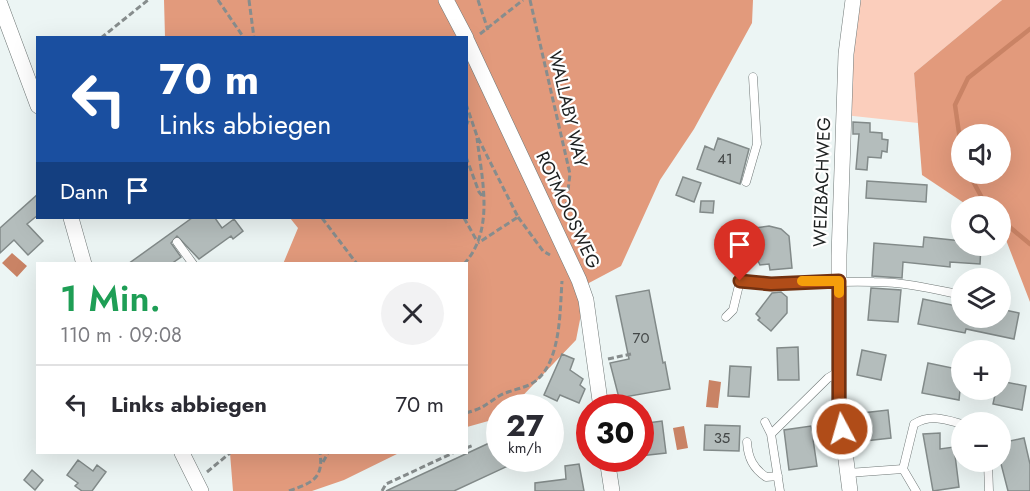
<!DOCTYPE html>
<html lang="de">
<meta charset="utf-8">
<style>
body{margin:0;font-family:Jost,sans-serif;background:#f2f2f3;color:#2b2b33;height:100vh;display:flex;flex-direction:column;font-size:22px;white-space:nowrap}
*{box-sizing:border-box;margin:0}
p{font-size:20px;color:#7c7c81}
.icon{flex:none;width:33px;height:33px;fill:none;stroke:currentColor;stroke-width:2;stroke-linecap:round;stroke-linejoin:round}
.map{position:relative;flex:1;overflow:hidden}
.panel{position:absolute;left:36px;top:262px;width:432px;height:192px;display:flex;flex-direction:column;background:#fff;border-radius:0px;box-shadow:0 6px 24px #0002}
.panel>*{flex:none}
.banner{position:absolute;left:36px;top:36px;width:432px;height:183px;border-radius:0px;box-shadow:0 6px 24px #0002;background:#1a4fa0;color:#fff;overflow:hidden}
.tools{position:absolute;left:951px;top:124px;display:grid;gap:12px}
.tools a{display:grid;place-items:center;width:60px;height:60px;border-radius:50%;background:#fff;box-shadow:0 6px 24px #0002;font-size:30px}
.speed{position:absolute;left:486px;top:394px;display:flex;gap:12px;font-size:30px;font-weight:700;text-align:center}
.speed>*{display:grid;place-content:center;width:78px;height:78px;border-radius:50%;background:#fff;box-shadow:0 6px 24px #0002;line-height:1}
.speed small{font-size:15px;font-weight:400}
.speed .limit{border:9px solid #d22;background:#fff;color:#111}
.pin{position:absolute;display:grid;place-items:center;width:51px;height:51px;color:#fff;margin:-62px -26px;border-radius:50% 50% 50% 0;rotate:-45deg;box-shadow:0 0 6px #0007}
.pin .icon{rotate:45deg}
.me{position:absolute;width:66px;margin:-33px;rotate:354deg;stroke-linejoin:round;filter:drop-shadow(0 0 4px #0008)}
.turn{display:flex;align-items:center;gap:21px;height:126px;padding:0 24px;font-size:27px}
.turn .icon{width:78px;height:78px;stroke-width:2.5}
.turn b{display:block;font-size:42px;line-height:51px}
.then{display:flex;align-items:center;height:57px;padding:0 24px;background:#0003;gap:12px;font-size:22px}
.round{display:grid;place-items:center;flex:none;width:63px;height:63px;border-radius:32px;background:#f2f2f3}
.head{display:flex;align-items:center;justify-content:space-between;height:102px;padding:0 24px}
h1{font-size:36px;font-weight:600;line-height:45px;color:#1e9e55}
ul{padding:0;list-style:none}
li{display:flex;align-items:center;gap:18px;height:78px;padding:0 24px;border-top:2px solid #e1e1e2}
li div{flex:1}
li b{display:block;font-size:22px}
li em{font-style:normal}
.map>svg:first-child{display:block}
.green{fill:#fbcebc}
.forest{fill:#e29a7c;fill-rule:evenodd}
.water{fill:#c98365}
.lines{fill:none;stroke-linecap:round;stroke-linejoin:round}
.stream{stroke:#c98365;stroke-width:4.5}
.building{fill:#b4bdbc;stroke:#828a89;stroke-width:1.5}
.lane-casing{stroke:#707877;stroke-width:9}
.street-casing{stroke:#707877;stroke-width:16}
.path{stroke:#878d8d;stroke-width:3;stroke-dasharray:6 3;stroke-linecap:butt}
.lane{stroke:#fff;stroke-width:8}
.street{stroke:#fff;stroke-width:15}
.route-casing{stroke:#723110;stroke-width:15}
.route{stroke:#b04c18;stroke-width:10}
.slow{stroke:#f59e0b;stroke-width:10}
.labels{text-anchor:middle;stroke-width:4.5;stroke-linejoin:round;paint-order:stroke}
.number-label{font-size:15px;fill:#434747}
.street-label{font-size:18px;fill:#1d2020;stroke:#fff}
</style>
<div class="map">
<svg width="1030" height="491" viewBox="0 0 1030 491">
<rect width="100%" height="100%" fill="#ecf5f4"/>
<!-- green -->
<path class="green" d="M853,0H1002L914,73L918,123L844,115Z"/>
<!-- forest -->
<path class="forest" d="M164,0H753L752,23L694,129L660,180L621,266L587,284L576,340L511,408H500L499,418L467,427L466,264H283L298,228L290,218H466V38L165,37Z
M1002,0H1030V302L1001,227L1000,207H970L922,175L914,73ZM962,135H1000V174H962Z
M230,453H399L344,480L312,491H233Z"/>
<!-- water -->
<path class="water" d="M12,253L27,266L17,277L2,263Z
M709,380L721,382L718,408L706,407Z
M684,426L688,448L677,450L673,428Z"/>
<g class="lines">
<!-- stream -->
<path class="stream" d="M962,154L955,105L968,78L1030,29
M969,174L987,207
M1000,219L1030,244"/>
</g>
<!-- building -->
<path class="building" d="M853,122L870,123V132L882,133V139L888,140L887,152L882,151L881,158L868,157L867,170L856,169L859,134H853Z
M718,138L749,149L740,184L697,169L705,146L714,150Z
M683,177L701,183L694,202L676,195Z
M867,181L927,185L926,202L866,198Z
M38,194V215L27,224L43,241L28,255L14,240L0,253V228Z
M701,201H714L713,213L700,212Z
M192,218H215L222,228L234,219L243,231L233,239L231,236L199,259L177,236L171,243L181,257L171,264H128Z
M769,226L781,229L789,236L792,268L770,270L769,264L760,265L757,259L756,228Z
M924,237L962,241V246H981L980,264L950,262V267L903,262L902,278L872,276L874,243L923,247Z
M871,288L901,290L898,322L868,320Z
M649,290L663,363L665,362L670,389L619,398L610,363L629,359L616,296Z
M781,292L787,297V313L771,331L758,320L760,318L756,314L772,293Z
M923,299L962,307V318H1000V309L1019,313L1014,339L966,329L965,333L918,324Z
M798,347L799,380H778L777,348Z
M862,350L886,355L881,380L857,375Z
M562,354L574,359L570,370L583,379L580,385L585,389L579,403L560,395L557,401L544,395Z
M928,363L962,370L959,400L922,393Z
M730,366L751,367L749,397L728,396Z
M1000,381L1026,386L1022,410L993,404L996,390H1000Z
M888,410L891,438L865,441L862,413Z
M662,421L666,453L640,456V424Z
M705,425L740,426L739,451L704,450Z
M811,426L817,466L789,470L784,430Z
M940,433V449L954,447L959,487L933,491L923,434Z
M500,438V459H523L454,491H386Z
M1024,438L1030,464V491H1008L1000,460V443Z
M78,460L93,471L97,465L106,472L92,491H82L75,486L78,483L67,475Z
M579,464L584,491H535V483L566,479L565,466Z
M32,470L43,480L35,490L24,480Z"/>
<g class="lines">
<!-- lane casing -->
<g class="lane-casing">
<path id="lane" d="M746,182L757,144L753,77
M177,242L193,264
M1000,302H1001
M726,317L733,310L740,281C784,287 829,280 874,282C904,282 933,289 962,295
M765,422L771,434
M747,442C748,458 753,468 766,477L778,476
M988,462L989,491
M848,473L903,469
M780,491L771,434L828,378L838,372
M916,491L903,469L914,424C930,414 944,419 962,424"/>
</g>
<!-- street casing -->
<g class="street-casing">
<path id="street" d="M446,0L466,38
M0,4L38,106
M466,39L579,280L586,300L601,408
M71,218L84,264
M182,453L201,491
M607,459L612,491
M850,491L839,406V255L846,54L853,0"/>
</g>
<!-- path -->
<path class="path" d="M218,0L244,38
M249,0L254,38
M478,0L488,30
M530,0L570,174L565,215
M480,34L523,0
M101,38L148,0
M466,104L477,136L518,217L478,243
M466,126L470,117
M466,157L479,192L483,197
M518,217L543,251L550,255
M322,218L357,264
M464,218L477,241
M464,264C495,230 482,180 477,138
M608,359L631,354
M466,413C484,408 485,405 499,396C511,389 527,389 538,379C561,358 560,309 562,281
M466,448L474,445
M323,462L328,453
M207,472L230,453
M289,491C311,483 324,479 320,453
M382,491L386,484L453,453"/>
<!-- lane -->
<use href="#lane" class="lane"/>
<!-- street -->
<use href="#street" class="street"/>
</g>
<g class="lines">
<!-- route casing -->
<g class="route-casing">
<path id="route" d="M740,281L771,284L839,281V406L842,429"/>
</g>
<!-- route -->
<use href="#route" class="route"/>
<!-- slow -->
<path class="slow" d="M802,281H839V293"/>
</g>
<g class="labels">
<!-- number labels -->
<g class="number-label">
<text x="725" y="164">41</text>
<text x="641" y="343">70</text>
<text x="722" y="443">35</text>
</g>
<!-- street labels -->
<g class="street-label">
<text transform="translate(568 109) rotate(77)" y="6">WALLABY WAY</text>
<text transform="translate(822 182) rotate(-88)" y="6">WEIZBACHWEG</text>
<text transform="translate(568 210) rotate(65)" y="6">ROTMOOSWEG</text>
</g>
</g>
</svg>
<div class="tools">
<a><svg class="icon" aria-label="sound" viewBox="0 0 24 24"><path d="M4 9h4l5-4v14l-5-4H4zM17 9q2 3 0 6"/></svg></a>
<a><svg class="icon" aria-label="search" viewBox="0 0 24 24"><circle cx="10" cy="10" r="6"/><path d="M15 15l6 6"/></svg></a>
<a><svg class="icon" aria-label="layers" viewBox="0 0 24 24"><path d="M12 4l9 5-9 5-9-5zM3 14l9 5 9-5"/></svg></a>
<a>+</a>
<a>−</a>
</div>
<div class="speed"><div>27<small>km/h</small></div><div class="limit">30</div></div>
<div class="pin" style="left:740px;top:281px;background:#d93025"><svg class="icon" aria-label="arrive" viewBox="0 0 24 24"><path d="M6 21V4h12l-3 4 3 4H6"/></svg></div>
<svg class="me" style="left:842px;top:429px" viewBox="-20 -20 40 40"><circle r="17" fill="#b04c18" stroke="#fff" stroke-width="3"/><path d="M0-11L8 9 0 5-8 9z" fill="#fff"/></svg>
<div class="banner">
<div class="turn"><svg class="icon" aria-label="left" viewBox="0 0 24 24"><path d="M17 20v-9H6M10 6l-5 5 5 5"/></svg><div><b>70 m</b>Links abbiegen</div></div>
<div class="then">Dann<svg class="icon" aria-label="arrive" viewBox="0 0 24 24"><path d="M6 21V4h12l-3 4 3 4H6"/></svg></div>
</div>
<section class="panel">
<div class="head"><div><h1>1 Min.</h1><p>110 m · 09:08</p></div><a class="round"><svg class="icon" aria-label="close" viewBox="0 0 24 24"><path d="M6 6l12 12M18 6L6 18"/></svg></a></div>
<ul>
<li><svg class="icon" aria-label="left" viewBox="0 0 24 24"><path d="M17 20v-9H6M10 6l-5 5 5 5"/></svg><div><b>Links abbiegen</b></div><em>70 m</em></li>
</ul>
</section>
</div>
